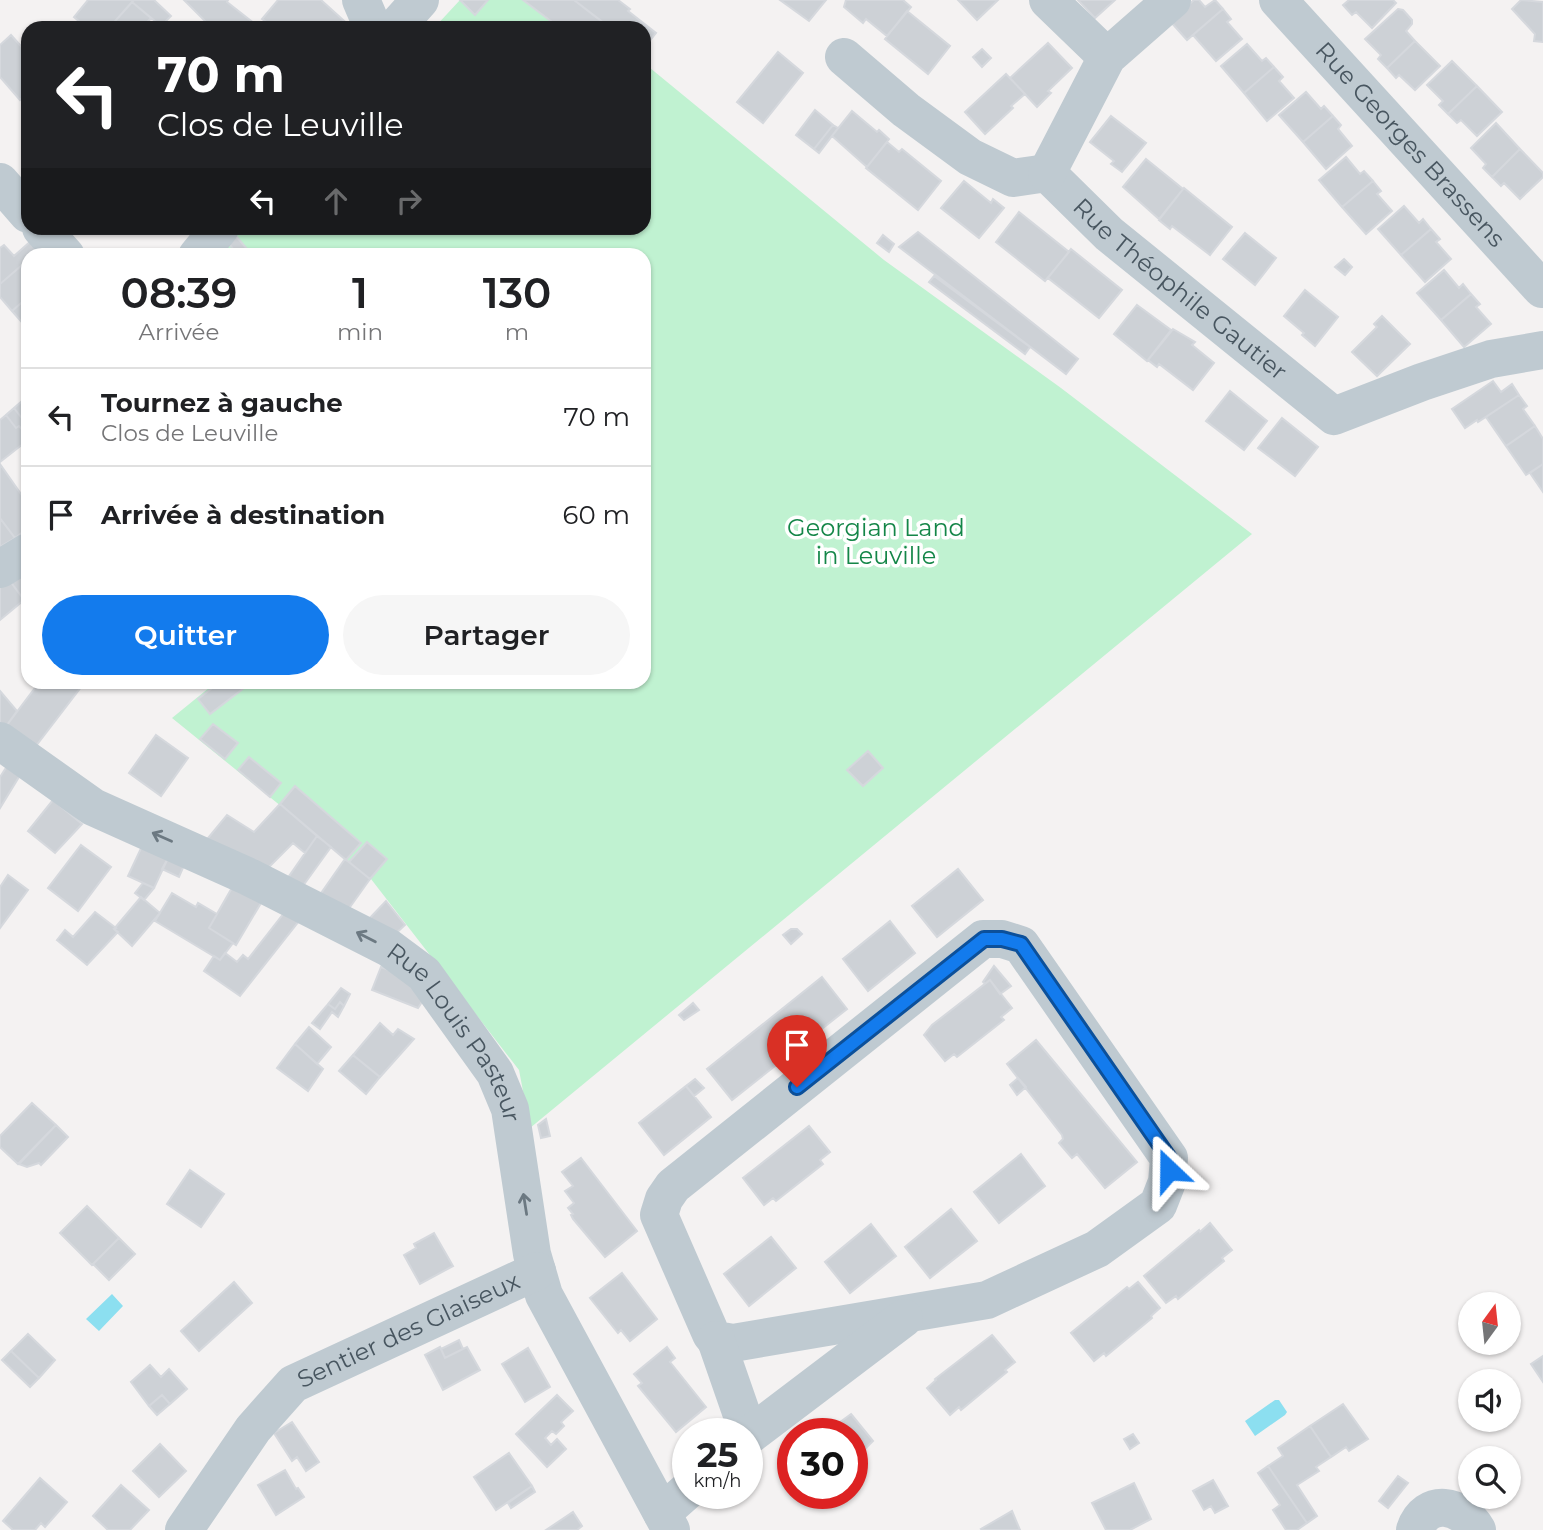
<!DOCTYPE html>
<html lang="fr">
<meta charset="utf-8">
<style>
body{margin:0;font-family:Montserrat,sans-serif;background:#f6f6f6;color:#202124;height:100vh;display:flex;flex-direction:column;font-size:26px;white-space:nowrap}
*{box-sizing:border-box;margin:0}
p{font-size:23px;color:#757577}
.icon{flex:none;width:38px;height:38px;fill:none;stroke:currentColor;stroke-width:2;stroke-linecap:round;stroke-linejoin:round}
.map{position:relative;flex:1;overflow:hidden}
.sheet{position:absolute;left:21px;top:248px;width:630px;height:441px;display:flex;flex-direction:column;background:#fff;border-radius:21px;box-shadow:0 2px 5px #0004}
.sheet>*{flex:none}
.guide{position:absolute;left:21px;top:21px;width:630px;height:214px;border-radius:21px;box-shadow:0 2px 5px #0004;background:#202124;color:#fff;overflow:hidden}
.needle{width:46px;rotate:15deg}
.fabs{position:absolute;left:1458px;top:1292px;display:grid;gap:14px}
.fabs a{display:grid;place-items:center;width:63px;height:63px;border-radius:50%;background:#fff;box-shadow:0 2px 5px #0004;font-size:35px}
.speed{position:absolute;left:672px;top:1418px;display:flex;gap:14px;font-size:35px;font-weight:700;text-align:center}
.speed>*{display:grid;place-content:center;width:91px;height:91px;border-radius:50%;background:#fff;box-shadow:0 2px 5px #0004;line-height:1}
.speed small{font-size:18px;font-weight:400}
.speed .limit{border:10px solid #d22;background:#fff;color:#111}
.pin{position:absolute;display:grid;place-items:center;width:60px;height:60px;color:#fff;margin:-72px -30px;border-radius:50% 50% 50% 0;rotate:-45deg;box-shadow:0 0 7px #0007}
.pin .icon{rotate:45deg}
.me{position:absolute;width:77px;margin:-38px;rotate:337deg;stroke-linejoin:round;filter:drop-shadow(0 0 5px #0008)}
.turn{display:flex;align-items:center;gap:24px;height:147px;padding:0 21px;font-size:32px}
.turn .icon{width:91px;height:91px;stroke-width:2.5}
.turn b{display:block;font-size:49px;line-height:60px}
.lanes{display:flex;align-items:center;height:66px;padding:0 21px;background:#0003;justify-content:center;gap:35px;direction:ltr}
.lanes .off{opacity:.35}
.eta{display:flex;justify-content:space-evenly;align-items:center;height:119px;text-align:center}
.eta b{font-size:42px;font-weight:600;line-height:49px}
.cta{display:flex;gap:14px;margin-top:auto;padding:14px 21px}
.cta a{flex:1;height:80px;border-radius:42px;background:#137bed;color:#fff;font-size:28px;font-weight:600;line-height:80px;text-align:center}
.cta a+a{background:#f6f6f6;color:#202124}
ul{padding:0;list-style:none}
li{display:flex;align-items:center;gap:21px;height:98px;padding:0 21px;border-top:2px solid #e0e0e0}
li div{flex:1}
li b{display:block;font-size:26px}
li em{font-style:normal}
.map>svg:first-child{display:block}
.green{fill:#c0f2d1}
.water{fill:#8cdff0}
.building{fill:#cdd1d6;stroke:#d5d8dd;stroke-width:2}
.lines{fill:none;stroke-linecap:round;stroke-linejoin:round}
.minor{stroke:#bfcad1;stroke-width:38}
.oneway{stroke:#6c7982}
.route-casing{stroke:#0c509a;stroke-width:18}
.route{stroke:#137bed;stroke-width:12}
.labels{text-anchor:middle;stroke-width:7;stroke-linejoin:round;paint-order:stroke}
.street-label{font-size:24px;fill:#485660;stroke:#fff}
.park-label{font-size:24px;fill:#148648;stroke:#fff}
</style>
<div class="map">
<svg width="1543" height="1530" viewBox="0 0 1543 1530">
<rect width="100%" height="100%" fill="#f4f2f2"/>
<!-- green -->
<path class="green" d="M460,0H569L602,28H434Z
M644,63L884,260L1061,388L1252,534L530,1128L519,1070L371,879L172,718L215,683L644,682V256L217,255L243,228H644Z"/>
<!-- water -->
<path class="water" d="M112,1294L123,1306L99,1331L86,1319Z
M1275,1400H1279L1287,1412L1285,1415L1255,1436L1245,1421Z"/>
<!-- building -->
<path class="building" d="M88,0H134L109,28H87L74,17Z
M134,0H154L171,16L161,26L132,2Z
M184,0H228L227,2L260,28L265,21L262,19L278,0H321L352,28H212Z
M460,0H488L475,15Z
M523,0H574L608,26L606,28H560Z
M574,0H618L630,9L628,11L656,33L644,48V28H610Z
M780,0H826L809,21Z
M846,0H903L911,7L887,36L866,19L863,23L844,7Z
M958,0H998L977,20Z
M1078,0H1115L1095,18Z
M1194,0H1199L1205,7L1215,0L1223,9L1187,40L1170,21Z
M1349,0H1393L1396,3L1372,28L1356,12L1352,15L1343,5Z
M1521,0L1543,2V42L1534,41L1535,34L1512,9Z
M132,2L151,18L142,28H109Z
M1223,9L1231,19L1227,22L1242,39L1216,61L1193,35Z
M1398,9L1403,10L1412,20V24L1406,31L1415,41L1387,68L1378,59L1381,55L1365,39Z
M907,11L950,46L928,74L885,39Z
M11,35L28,54V93L20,100L0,77V45Z
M1415,41L1440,66L1415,90L1399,75L1396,78L1387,68Z
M1048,43L1072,68L1048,91L1051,93L1037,107L1010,78Z
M1247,44L1262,61L1266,58L1274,67L1244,93L1221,66Z
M982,49L991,58L982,67L973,57Z
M778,52L803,73L763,123L737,102Z
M1452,61L1477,86L1448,114L1439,105L1443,101L1427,85Z
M1274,67L1283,77L1279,81L1294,98L1267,121L1244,93Z
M1006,74L1025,94L1011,106L1013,108L985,134L965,112Z
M1477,86L1502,112L1477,136L1461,120L1457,123L1448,114Z
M1306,92L1321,109L1324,106L1333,116L1303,142L1279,115Z
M815,110L833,125L814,149L796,135Z
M852,111L877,132L879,130L889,139L867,167L832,136Z
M1111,116L1146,143L1122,172L1111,164L1114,161L1090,142Z
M1333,116L1341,125L1338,129L1352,146L1326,169L1303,142Z
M1496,123L1520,149L1492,177L1483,168L1486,164L1471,148Z
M833,125L838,128L819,153L814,149Z
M887,142L899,152L902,149L941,181L918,210L866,168Z
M1520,149L1543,173V177L1520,199L1504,183L1501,186L1492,177Z
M1346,157L1360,174L1364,171L1373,181L1342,207L1319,180Z
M1146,159L1183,189L1159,219L1123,187Z
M964,181L991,203L993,199L1004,208L979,238L941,208Z
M1373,181L1381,191L1377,194L1392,211L1366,234L1342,207Z
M1184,188L1232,227L1210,255L1172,226L1170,229L1159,220Z
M1404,206L1419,223L1423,219L1431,229L1401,255L1378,229Z
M1019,212L1069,252L1045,281L996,242Z
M1431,229L1440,239L1436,242L1451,259L1425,282L1401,255Z
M918,232L1078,359L1066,374L899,247Z
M1245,233L1276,258L1255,285L1223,259Z
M883,235L894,244L889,252L877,243Z
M236,236L253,256H239L229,244Z
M31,241L39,251L33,256H28V260L0,284V248L4,245L14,256Z
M1071,249L1122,290L1099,318L1048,278Z
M1344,259L1352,267L1345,275L1335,267Z
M28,260V297L12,311L0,297V284Z
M1444,270L1459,288L1463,284L1471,294L1441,320L1417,293Z
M934,276L1030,347L1025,354L929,282Z
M1305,290L1338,317L1315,346L1302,335L1304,333L1284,316Z
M1471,294L1480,304L1476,307L1491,324L1464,347L1441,320Z
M28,297V329L12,311Z
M1137,305L1171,330L1147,361L1114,334Z
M1382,316L1410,344L1377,376L1352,352L1377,327L1374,324Z
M1173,329L1195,342L1192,345L1214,363L1193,390L1159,364L1157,367L1148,360Z
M1493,381L1501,392L1512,384L1519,395L1478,422L1477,420L1465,428L1452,409Z
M1230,391L1267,421L1244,450L1206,421Z
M1519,395L1527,406L1523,409L1535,426L1506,446L1486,417Z
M28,396V426L14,408Z
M14,408L28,426V436L19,426L16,428L6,415Z
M6,415L16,428L19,426L28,436V440L0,462V420Z
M1282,418L1318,447L1295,476L1258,448Z
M1535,426L1543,439V464L1526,475L1506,446Z
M0,464L28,504V528L15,538L0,518Z
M1543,464V492L1530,473Z
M0,518L15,538L0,547Z
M28,558V605L4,573Z
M4,573L24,600L0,620V576Z
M45,682H85L32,751L4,729L38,684L42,687Z
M252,682L210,714L198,699L220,682Z
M0,691L17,711L4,729L0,725Z
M213,724L238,743L225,759L200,739Z
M156,735L188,758L161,796L129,773Z
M868,751L883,768L863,786L847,770Z
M249,757L281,783L270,797L238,770Z
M9,763L22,772L0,808V777Z
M295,786L361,843L346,860L280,804Z
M53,800L82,824L55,853L28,831Z
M280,804L317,836L305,853L293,843L264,872L204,843L227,815L254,832Z
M317,836L331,847L300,890L285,882Z
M367,842L387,859L370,879L349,862Z
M143,844L169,856L154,888L128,876Z
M81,845L111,867L78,911L48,888Z
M169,856L185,863L179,877L162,869Z
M345,859L370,879L345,914L317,899Z
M958,869L983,900L937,937L912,906Z
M8,875L28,890L0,928V887Z
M143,883L154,888L144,900L135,893Z
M233,886L261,903L236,945L209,928Z
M172,893L196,907L198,903L217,914L209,928L233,943L220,960L155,921Z
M141,897L160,913L132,946L114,929Z
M386,901L405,925L390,939L365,923Z
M95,912L116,928L114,929L118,932L87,965L57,940L65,930L73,937Z
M284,913L299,921L240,996L204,971L214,956L220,960L225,953L237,962L243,955L248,959Z
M890,921L915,953L868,991L843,959Z
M791,929H797L802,934L791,944L783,935Z
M994,966L1011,986L1000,994L990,980L985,984L983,982Z
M381,967L410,978L424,999L418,1008L372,990Z
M822,977L847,1009L732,1100L707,1069Z
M990,980L1012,1008L1001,1017L1004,1020L957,1057L954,1054L945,1061L924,1035L932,1025Z
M341,988L350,994L344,1006L340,1002L335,1009L328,1004Z
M340,1002L344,1006L338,1017L332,1012L320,1029L312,1023L328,1004L335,1009Z
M693,1003L699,1010L684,1020L679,1015Z
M380,1023L393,1035L398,1029L414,1039L380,1077L353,1055Z
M309,1027L331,1047L317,1064L295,1044Z
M1036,1040L1137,1162L1105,1188L1077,1154L1072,1158L1059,1143L1063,1139L1062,1135L1007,1064Z
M295,1044L323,1069L308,1091L277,1068Z
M353,1055L380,1077L366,1094L339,1071Z
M1018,1078L1026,1087L1017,1095L1010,1085Z
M695,1079L704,1088L694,1096L686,1086Z
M686,1086L711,1117L664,1155L639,1123Z
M32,1103L56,1125L18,1164L0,1147V1136Z
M546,1119L550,1136L541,1138L538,1125Z
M56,1125L68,1137L41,1165L39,1163L27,1167L19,1164Z
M809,1126L830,1152L820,1160L823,1164L776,1201L773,1198L764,1205L743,1178Z
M1021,1154L1045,1186L999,1223L974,1192Z
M581,1158L637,1231L605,1257L573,1219L571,1215L573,1214L568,1208L574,1203L565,1191L573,1186L562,1172Z
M190,1170L224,1194L201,1227L167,1204Z
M87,1206L119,1238L92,1265L60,1233Z
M951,1209L977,1241L930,1278L905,1247Z
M1210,1223L1232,1250L1222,1258L1224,1261L1178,1299L1176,1296L1166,1303L1144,1276L1199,1230L1200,1232Z
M871,1224L896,1256L850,1293L825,1262Z
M434,1233L453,1266L420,1284L404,1255L416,1248L414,1244Z
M771,1237L796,1268L749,1306L724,1274Z
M119,1238L135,1254L109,1280L93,1264Z
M622,1273L657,1319L630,1341L621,1330L618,1333L590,1298Z
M234,1282L252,1303L199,1351L181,1331Z
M1138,1282L1160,1308L1151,1316L1152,1318L1106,1356L1104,1353L1094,1361L1071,1333L1127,1287L1129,1289Z
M28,1334L55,1360L39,1378L11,1351Z
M992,1335L1015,1362L1005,1370L1007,1372L961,1410L959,1407L950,1415L927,1388L936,1380L935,1379Z
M459,1340L463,1349L445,1358L441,1349Z
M440,1347L445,1358L467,1347L480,1370L443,1390L425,1355Z
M667,1347L675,1358L670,1362L706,1407L676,1432L638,1386L642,1383L634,1374Z
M528,1348L550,1387L525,1402L502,1364Z
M11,1351L39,1378L30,1387L2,1360Z
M1543,1356V1382L1531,1364Z
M150,1365L161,1377L169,1369L187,1389L170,1404L162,1395L149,1406L131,1382Z
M162,1395L170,1404L157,1415L149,1406Z
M557,1395L573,1411L561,1422L564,1426L556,1434L552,1431L545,1438L551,1445L557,1439L566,1449L547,1467L516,1434Z
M1343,1404L1368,1439L1349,1451L1346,1447L1331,1457L1310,1426Z
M851,1414L873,1441L852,1462V1433H825Z
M292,1422L319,1462L306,1471L297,1457L292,1461L274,1433Z
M1310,1426L1331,1457L1316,1467L1319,1471L1297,1485L1317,1516L1307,1523L1268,1466L1283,1456L1278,1448Z
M1133,1434L1139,1443L1130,1449L1124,1439Z
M160,1444L186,1471L159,1497L133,1471Z
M509,1453L532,1486L496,1510L474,1477Z
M1268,1466L1307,1523L1297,1530H1286L1273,1510L1280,1505L1258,1473Z
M285,1470L296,1489L298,1488L304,1497L276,1515L258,1485Z
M1398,1476L1408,1483L1388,1508L1379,1501Z
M40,1478L67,1502L45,1527L41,1523L35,1530H13L3,1521Z
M1213,1480L1228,1506L1215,1513L1211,1506L1204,1510L1193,1491Z
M1134,1483L1151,1519L1130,1530H1106L1092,1503Z
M121,1485L149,1510L130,1530H108L93,1516Z
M532,1486L535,1492L511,1508L508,1503Z
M1012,1511L1020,1530H982L981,1529Z
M573,1512L582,1526L577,1530H546Z"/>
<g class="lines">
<!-- minor -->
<g class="minor">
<path d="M361,0L373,28"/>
<path d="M1048,0L1107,57"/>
<path id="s1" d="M1278,0L1542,289"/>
<path d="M395,28L420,0"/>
<path id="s2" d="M844,57L906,110L970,157L1013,178L1047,173L1109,234L1334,416L1422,382L1491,359L1543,350"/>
<path d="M1047,173L1107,57L1172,0"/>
<path d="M0,182L28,214"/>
<path d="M41,228L66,256"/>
<path d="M197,256L220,228"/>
<path d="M0,569L28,552"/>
<path id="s3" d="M0,741L93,807L249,877L389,948L424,974L495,1073L510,1109L532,1254L544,1295L671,1530"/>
<path d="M983,939H1002L1021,945L1169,1158L1167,1182L1158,1205L1097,1249L987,1300L733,1343L716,1340L711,1334L659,1215L664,1199L673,1186Z"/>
<path d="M716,1340L749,1435"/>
<path d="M747,1437L904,1318"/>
<path d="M662,1513L688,1490"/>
<path id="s4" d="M184,1530L253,1429L293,1384L537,1271"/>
<path d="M1415,1530C1426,1497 1462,1504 1477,1530"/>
</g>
</g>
<!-- one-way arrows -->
<defs><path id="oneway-shaft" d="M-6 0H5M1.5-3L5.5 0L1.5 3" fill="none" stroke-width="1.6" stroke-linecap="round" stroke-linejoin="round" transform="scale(1.75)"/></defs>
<g class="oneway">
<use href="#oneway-shaft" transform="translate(162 837) rotate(-156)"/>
<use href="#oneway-shaft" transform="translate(366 937) rotate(-153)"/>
<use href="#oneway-shaft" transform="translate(525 1204) rotate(-99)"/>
</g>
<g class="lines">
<!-- route casing -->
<g class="route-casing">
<path id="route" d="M797,1087L984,939H1002L1021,944L1169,1158V1170"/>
</g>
<!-- route -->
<use href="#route" class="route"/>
</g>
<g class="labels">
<!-- street labels -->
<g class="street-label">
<text dy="8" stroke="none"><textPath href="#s1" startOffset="196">Rue Georges Brassens</textPath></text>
<text dy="8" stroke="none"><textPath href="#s2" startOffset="420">Rue Théophile Gautier</textPath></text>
<text dy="8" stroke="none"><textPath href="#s3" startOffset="551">Rue Louis Pasteur</textPath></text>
<text dy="8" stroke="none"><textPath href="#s4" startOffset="310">Sentier des Glaiseux</textPath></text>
</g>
<!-- park labels -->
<g class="park-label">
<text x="876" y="536">Georgian Land<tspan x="876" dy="28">in Leuville</tspan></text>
</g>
</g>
</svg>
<div class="fabs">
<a><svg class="needle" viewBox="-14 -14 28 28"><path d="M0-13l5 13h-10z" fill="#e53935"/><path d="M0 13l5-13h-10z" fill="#757577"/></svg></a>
<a><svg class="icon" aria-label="sound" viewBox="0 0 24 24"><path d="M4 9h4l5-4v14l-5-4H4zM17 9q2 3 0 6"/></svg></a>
<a><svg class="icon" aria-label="search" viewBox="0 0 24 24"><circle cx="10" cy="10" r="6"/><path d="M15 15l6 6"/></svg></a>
</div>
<div class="speed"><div>25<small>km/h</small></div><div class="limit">30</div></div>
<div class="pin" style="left:797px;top:1087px;background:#d93025"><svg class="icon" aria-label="arrive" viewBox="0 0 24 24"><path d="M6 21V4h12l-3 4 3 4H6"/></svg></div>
<svg class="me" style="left:1169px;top:1170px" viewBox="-20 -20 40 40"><path d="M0-17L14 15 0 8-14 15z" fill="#137bed" stroke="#fff" stroke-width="4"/></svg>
<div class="guide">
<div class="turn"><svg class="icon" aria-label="left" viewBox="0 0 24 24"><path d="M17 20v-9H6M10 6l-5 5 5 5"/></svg><div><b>70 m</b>Clos de Leuville</div></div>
<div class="lanes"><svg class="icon" aria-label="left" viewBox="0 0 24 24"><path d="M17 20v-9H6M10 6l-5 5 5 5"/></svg><svg class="icon off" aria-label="ahead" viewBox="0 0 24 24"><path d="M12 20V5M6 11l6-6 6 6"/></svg><svg class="icon off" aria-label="right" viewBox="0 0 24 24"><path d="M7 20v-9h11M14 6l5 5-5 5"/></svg></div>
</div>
<section class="sheet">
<div class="eta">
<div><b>08:39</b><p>Arrivée</p></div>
<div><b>1</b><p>min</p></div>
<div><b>130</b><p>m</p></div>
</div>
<ul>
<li><svg class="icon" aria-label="left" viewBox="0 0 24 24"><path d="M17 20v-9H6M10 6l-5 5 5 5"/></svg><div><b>Tournez à gauche</b><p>Clos de Leuville</p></div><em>70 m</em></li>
<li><svg class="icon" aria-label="arrive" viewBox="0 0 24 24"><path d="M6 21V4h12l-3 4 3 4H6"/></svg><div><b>Arrivée à destination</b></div><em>60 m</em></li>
</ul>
<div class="cta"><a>Quitter</a><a>Partager</a></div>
</section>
</div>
